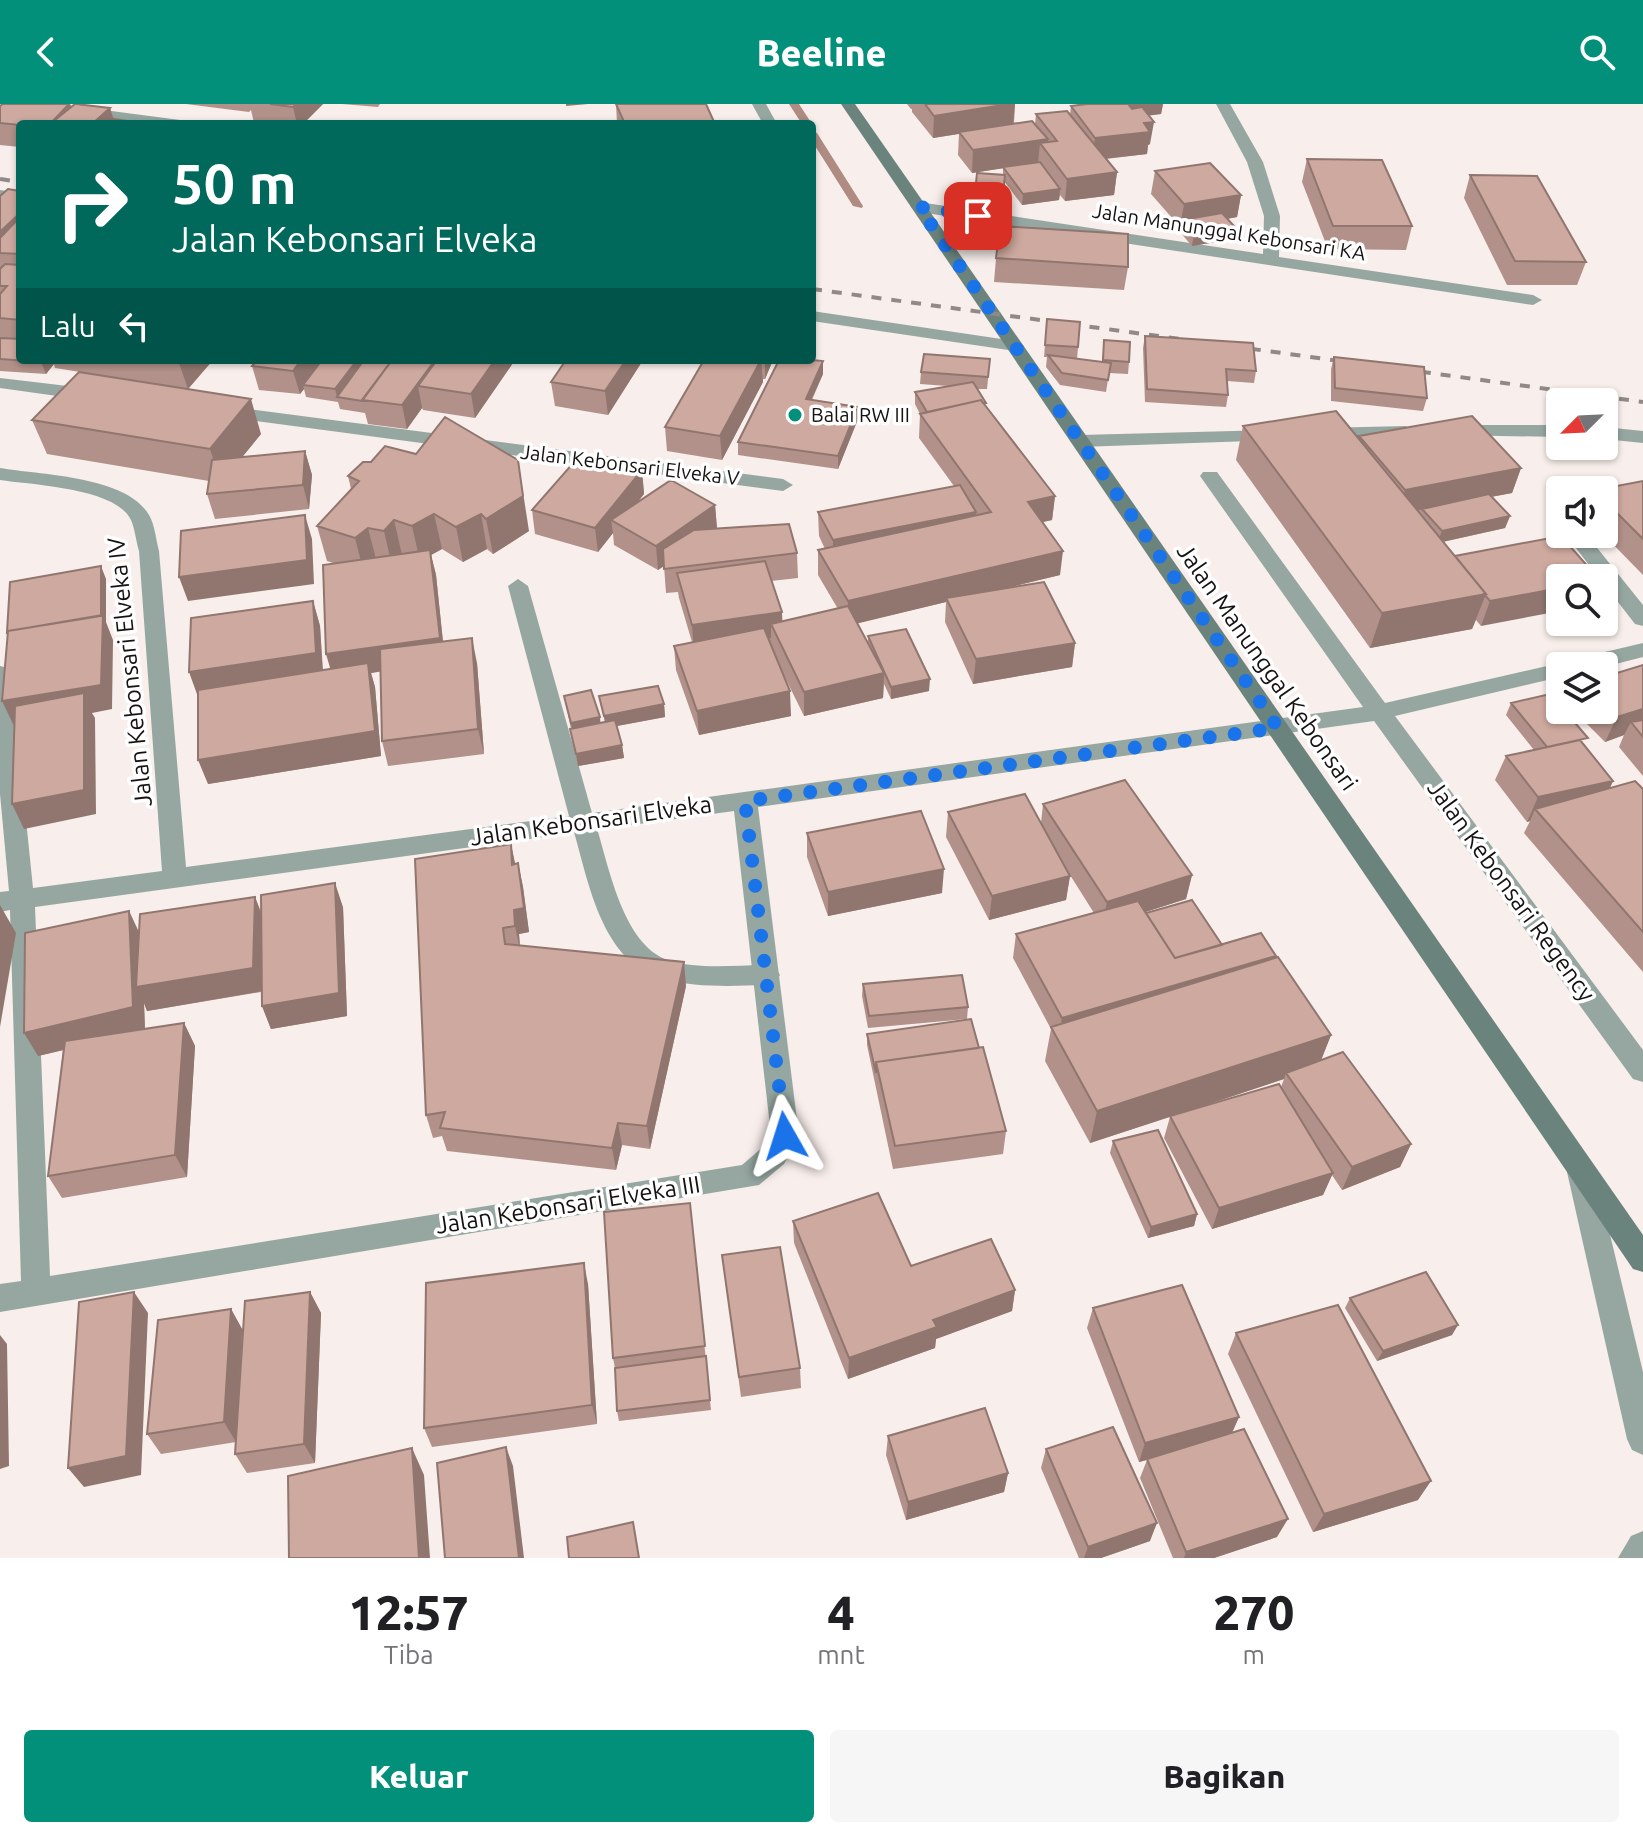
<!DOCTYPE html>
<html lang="id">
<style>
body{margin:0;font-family:Ubuntu,sans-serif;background:#f6f6f6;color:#202124;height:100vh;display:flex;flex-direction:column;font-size:30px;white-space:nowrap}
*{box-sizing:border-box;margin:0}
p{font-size:26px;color:#757577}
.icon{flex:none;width:44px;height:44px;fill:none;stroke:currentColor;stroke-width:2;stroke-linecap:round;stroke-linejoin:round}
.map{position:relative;height:1454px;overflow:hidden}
.details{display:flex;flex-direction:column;background:#fff;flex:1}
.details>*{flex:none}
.guide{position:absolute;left:16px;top:16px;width:800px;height:244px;border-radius:8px;box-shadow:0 2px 6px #0004;background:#00695c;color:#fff;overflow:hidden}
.needle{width:52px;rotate:246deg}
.fabs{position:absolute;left:1546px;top:284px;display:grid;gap:16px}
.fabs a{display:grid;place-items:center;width:72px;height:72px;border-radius:8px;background:#fff;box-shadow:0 2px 6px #0004;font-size:40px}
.pin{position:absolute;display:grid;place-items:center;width:68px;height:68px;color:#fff;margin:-34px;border-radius:16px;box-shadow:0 4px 12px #0006}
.me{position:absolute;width:88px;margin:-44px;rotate:354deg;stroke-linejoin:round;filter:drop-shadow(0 0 6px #0008)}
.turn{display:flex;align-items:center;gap:28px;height:168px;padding:0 24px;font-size:36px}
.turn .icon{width:104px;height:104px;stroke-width:2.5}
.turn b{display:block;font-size:56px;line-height:68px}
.then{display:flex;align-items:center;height:76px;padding:0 24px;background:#0003;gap:16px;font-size:30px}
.eta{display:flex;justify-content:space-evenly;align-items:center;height:136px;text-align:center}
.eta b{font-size:48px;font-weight:800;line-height:56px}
.action{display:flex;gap:16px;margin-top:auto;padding:16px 24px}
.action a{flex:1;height:92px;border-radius:8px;background:#03907a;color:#fff;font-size:32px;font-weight:800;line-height:92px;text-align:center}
.action a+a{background:#f6f6f6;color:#202124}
header{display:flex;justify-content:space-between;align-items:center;height:104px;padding:0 24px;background:#03907a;color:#fff;font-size:36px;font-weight:800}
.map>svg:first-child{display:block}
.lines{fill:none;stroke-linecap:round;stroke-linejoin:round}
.stream{fill:#af8b82;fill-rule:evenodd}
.lane{fill:#96a7a2;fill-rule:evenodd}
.street{fill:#96a7a2;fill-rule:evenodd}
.secondary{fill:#6a847d;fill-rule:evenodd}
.rail{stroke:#908987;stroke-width:4;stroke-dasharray:10 10;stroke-linecap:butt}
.wall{fill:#b19189;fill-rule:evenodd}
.shaded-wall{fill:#90766f}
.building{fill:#cea99f;stroke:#90766f;stroke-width:2}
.route{stroke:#1a73e8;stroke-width:14;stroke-dasharray:0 25.2}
.poi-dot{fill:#03907a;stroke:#fff;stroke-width:3}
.labels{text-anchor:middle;stroke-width:7;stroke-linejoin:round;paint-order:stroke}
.far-street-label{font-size:20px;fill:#151211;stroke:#fff}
.far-poi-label{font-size:20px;fill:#151211;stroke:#fff;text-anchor:start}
.street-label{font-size:24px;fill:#151211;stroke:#fff}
</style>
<header><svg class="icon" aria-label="back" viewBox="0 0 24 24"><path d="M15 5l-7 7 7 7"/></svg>Beeline<svg class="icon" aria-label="search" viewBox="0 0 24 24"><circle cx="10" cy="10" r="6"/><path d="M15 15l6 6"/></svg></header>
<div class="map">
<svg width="1643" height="1454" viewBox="0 0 1643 1454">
<rect width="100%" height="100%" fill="#f8eeeb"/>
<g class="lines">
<!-- stream -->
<path class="stream" d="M789,0H799L812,20H802Z
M812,26L817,29L863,102L862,104L853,102L812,37Z"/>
<!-- lane -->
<path class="lane" d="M583,709L591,712L595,718C608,758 622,841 668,856C698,866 736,861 767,861L776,864L780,871L776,878L767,881C733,882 696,884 663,875C599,858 588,772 571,718L575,712Z"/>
<!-- street -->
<path class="street" d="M16,0H58L180,16L187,20H145L23,4Z
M752,0H766L777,20H763Z
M1216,0H1230L1263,58L1280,112L1279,153L1533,191L1542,196L1533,201L919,108L911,103L919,98L1263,150L1264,112L1247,58Z
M0,86L20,89V99L0,96Z
M812,207L1015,237L1024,242L1015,247L812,217Z
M0,274L93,285L102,291L93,297L0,284Z
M225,302L783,375L793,381L783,387L218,312L216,308L218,304Z
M1454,321H1560V333L1447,331L1445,327L1447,323Z
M1406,322L1415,328L1413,332L1322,336L1313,330L1322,324Z
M1604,323L1643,327V339L1604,335Z
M1274,326L1283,332L1281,336L1080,343L1070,337L1080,331Z
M0,364C41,371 127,372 149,411C155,421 156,436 159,447L186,763L569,712L508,482L518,475L528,482L592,709L1363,603L1200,372L1203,368H1217L1385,599L1560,559L1565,560L1575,555L1643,539V553L1604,563L1560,562V573L1395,612L1643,946V978L1633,975L1374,617L758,703L799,1032L784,1060L759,1081L0,1208V1180L21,1177L10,806L0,808V788L9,787L0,690V562L8,564L11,569L33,784L162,767L139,447C136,437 135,425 131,416C116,384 33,381 0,376ZM734,707L771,1031L764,1042L742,1061L50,1172L35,803Z
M1565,430H1586L1643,501V522L1635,520L1604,480V474H1599Z
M1581,1056L1591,1059L1595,1068L1643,1268V1351L1632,1346L1627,1335L1567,1068L1571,1059Z
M1643,1427V1454H1618L1631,1432Z"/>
<!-- secondary -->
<path class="secondary" d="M841,0H855L1643,1131V1168L1633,1165Z"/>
<!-- rail -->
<path class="rail" d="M0,75L20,78
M812,185L1195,237
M1231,242L1354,259
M1401,265L1643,298"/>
</g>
<!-- wall -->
<path class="wall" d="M70,0L71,3L110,4L114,15L20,20V43L0,41V2Z
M186,0H323L303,20L254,19L251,6L249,8Z
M342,0H380L378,3Z
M616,0L715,20H617Z
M907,0H1015L1014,20L1035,21L1036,10L1070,11L1071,2L1084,0H1163L1161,10L1148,11L1150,40L1148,41L1147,50L1106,55L1117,68L1114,91L1065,97L1060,91L1059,96L1022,101L1004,77L1002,102L974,100L977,69L1003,71V64L972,69L958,51L959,30L933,34L912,8V5H911Z
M1307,55L1412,122L1406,146L1328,145L1302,78Z
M1155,67L1241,91L1237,113L1227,115L1235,123L1233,135L1192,142L1180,128V123L1151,90Z
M1470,71L1586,158L1577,181H1507L1464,94Z
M20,87V256H213L188,285L55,264L54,260L46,270L0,267V92Z
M996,154L1128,163L1124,186L994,178Z
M1047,215L1078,243L1077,255L1102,258L1104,236L1129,258L1128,270L1109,269L1106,288L1060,281L1046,263L1047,253H1044Z
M1145,232L1256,267L1254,279L1227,277L1228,291L1226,303L1145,298L1143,244Z
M1334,253L1427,294L1423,307L1331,297V265Z
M990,255L987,285H977L986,302L1055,392L1052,416L1042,418L1060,471L1007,484L1075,539L1072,563L973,580L945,518L946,498L857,519L868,540V532L929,587L891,595L884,580L883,594L804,612L779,561L791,612L699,631L676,566L674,542L692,538L679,494L678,488L666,489L664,462L658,466L614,441L613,429L598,448L535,430L532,406L642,366L644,390L637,399L715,401L717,424L797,449L798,474L771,477L782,508V517L838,505L818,471V446L825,445L819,432L818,408L954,382L919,334L920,310L915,300V288L948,282L920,280L921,268Z
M257,256H515L475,314L423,306L422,304L407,325L368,320L365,309L340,305L338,298L306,293L304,285L300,290L259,286L252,262Z
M566,256H643L608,311L555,302L551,278Z
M704,256H773L765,275H763V278L722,356L667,347L665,323Z
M823,270L812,296L858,315L838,365L738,351V338Z
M32,316L261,330L242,353L305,347L312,371L309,405L215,415L207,390L209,377L47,350Z
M1243,322L1358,334L1359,332L1521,364L1512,389L1491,393L1510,412L1505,424L1443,438L1455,452L1561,432L1481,522L1476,516L1472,525L1370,544L1236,356Z
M363,358L529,427L493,450L487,445L463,458L442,445L431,451L436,471L443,537L477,559L484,650L388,662L382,637L380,567L371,569L375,583L381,652L208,680L313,497L320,522L323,566L330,565L333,459L327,457L317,422L351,385L348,372Z
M1643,377V471L1603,430L1604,386Z
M1643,561V672L1619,643L1624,631L1605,638L1573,606H1604V573Z
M564,592L600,619L605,618L599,592L664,600L665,613L617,622L622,641L624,654L578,662L572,637L570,625H571Z
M1511,599L1584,642L1613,677L1610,684L1643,685V868L1524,729L1530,717L1527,718L1495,676L1506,652L1534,646L1506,611Z
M1043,700L1192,771L1186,795L1145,808L1146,809L1222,841L1276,852L1275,854L1331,931L1321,956L1411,1040L1400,1063L1342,1086L1332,1071L1323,1091L1212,1125L1164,1034L1170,1013L1090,1039L1045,957L1051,925L1013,854L1016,830L1094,809L1070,771L1066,796L989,816L946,733L948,708L1041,719ZM1284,975L1281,983L1189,1007Z
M807,729L942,789L828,812L807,753Z
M511,740L515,760L518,759L523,783L529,828L519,830L520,841L686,882L650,1045L622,1041L616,1066L447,1047L442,1032L433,1034L426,1011Z
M255,793L261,808L343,803L347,912L271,925L262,902L261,888L147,907L144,899L145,925L184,919L195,942L187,1073L62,1094L48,1072L63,946L38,952L129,807L139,828Z
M863,880L968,903L967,915L868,924L862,892Z
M867,930L979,944L1006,1027L1003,1050L893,1065L867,941Z
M1113,1037L1197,1110L1194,1122L1148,1134L1110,1049Z
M690,1099L711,1306L619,1317L617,1307L615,1264L613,1254Z
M793,1117L911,1162L1015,1186L1012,1207L936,1235L935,1244L848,1275L794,1139Z
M722,1151L800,1264L801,1284L741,1293Z
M588,1180L597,1320L432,1343L424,1324Z
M310,1188L321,1209L315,1359L247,1369L235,1350L236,1338L161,1350L147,1330L231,1205L242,1225Z
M1350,1194L1452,1231L1377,1257L1345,1204Z
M1093,1204L1239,1313L1232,1329L1277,1433L1214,1454H1173L1140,1374L1147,1356L1139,1358L1087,1224Z
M1236,1229L1418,1396L1313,1428L1228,1250Z
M888,1332L1008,1369L1004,1388L906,1416L886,1351Z
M1046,1345L1150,1437L1101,1454H1079L1041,1364Z"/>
<!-- shaded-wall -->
<path class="shaded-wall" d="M70,0L77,20H50Z
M296,0H323L303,20H297L293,3Z
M566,0H588L566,2Z
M1009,0H1015L1013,21L933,34L934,12Z
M1102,0H1163L1161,10L1100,18Z
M110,4L115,20H92Z
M1154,18L1150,40L1148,41L1147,50L1092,56L1095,34L1144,19Z
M1048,35L1047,48L1040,39L1038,59L972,69L973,46Z
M1117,68L1114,91L1065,97L1067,75Z
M1060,85L1059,96L1022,101L1023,90Z
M1241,91L1237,113L1187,122L1182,116L1180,123L1184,100Z
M20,109V140L0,149V128Z
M1235,123L1233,135L1192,142L1194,130Z
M42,256H52L54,260L46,270L41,258Z
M178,256H213L188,285Z
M301,256H325L303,281L304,285L300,290L293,267Z
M357,256H369L337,293L335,285Z
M435,256H456L418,282L422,304L407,325L402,301Z
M495,256H515L475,314L471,290Z
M626,256H643L608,311L605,287Z
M761,256L763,278L722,356L720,332Z
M765,256H773L765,275Z
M823,257V270L806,307V295Z
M251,295L261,330L221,379L210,345Z
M858,303V315L838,365V352Z
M305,347L312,371L309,405L303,381Z
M518,356L529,427L493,450L486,415Z
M1521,364L1512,389L1397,410L1405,386Z
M642,366L644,390L619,421L611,416L613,429L598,448L595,424Z
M1055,392L1052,416L1025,422L1028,398Z
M715,401L717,425L658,466L656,442Z
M976,408L974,433L833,460V436Z
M434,410L442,445L431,451L436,471L445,558L371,569L375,583L381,652L208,680L198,656L333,574L326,550L420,457L412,422Z
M481,410L487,445L463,458L456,423Z
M305,411L312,435L314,480L188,497L179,473Z
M1510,412L1505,424L1437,439L1442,427Z
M394,416L402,451L392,462L384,427Z
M368,424L377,459L364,469L355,434Z
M1063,447L1060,471L948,498L946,494V498L847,522L848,497Z
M101,462L106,475V518L113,536L112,605L92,609L95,614L96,710L24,725L12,700L14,622L2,597L13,541Z
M1560,484V507L1481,522L1490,497Z
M1486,490L1472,525L1370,544L1382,509Z
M313,497L320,522L323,574L198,593L189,568Z
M782,508L783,532L771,520V534L694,546L692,521Z
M472,534L477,559L484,650L478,625Z
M1075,539L1072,563L973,580L976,555Z
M884,569L883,594L804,612V588Z
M930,575L929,587L891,595V583Z
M790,587L791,612L699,631L697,607Z
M664,600L665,613L606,624L604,612Z
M1643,605V625L1631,618L1624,631L1605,638L1617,613Z
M600,613L601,626L573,631L571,619Z
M622,641L624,654L578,662L576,650Z
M1613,677L1601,702L1535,705L1530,717L1527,718L1538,693Z
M511,740L516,764L512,761Z
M518,759L523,783L529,828L519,830L520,846L515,822L514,806Z
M944,765L942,789L828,812V788Z
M1192,771L1186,795L1102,822L1107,798Z
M1070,772L1066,796L989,816L992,792Z
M335,779L343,803L347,912L271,925L262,902Z
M255,793L264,817L263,887L147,907L144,899L145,927L38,952L24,929L129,807L140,831Z
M0,801L16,829L0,923Z
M1276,852L1268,875L1058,938L1062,914Z
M684,858L686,882L650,1045L647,1022Z
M184,919L195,942L187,1073L175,1051Z
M1331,931L1318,964L1286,969L1284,975L1090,1039L1097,1007Z
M618,1019L622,1041L616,1066L612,1044Z
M1411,1040L1400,1063L1342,1086L1352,1063Z
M1333,1069L1323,1091L1212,1125L1219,1104Z
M1197,1110L1194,1122L1148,1134L1151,1123Z
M584,1159L588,1180L597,1320L592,1301Z
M1015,1186L1012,1207L936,1235L935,1244L848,1275L849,1254L933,1216Z
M134,1188L148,1209L141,1371L84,1383L68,1364Z
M310,1188L321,1209L315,1359L304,1340Z
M231,1205L242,1225L236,1338L224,1318Z
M1458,1221L1452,1231L1377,1257L1383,1247Z
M0,1231L7,1240L9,1362L0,1365Z
M1239,1313L1230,1333L1139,1358L1145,1339Z
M506,1343L513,1362L524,1454H519Z
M412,1344L424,1371L430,1454H419Z
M1008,1369L1004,1388L906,1416L908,1398Z
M1431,1377L1418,1396L1313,1428L1324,1410Z
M1288,1415L1277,1433L1214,1454H1184L1186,1448Z
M1157,1419L1150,1437L1101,1454H1084L1088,1443Z"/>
<!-- building -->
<path class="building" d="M3,0H69L50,20H20V21L0,19V2Z
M75,0H76L110,4L92,20H50Z
M270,0H296L293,3Z
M616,0H706L715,20H625Z
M925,0H1009L934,12Z
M1087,0H1128L1132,5L1142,3L1154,18L1144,19L1150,28L1095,34L1071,2Z
M1067,7L1117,68L1067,75L1040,39L1057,37L1036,10Z
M114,15L146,20H108Z
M1032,17L1048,35L973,46L959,28Z
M1307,55L1382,56L1412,122H1333Z
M1040,58L1060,85L1023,90L1003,63Z
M1210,59L1241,91L1184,100L1155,67Z
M977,69L1005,71L1003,90L975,89Z
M1470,71L1537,72L1586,158L1515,157Z
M8,85L20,87V109L0,128V92Z
M1222,109L1235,123L1194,130L1182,116Z
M20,113V150L0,149V134Z
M1000,122L1128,130V163L996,154Z
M5,160L20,161V216L0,214V190L7,182H0V165Z
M1047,215L1080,218L1078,243L1045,241Z
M1145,232L1253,239L1256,267L1226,265L1228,291L1147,285Z
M0,234L20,235V256H42L41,258L0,255Z
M1104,236L1130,238L1129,258L1103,256Z
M924,250L990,255L988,273L921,268Z
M1048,251L1111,259L1108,276L1062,269Z
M1334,253L1424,263L1427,294L1335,284Z
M257,256H301L293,267L252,262Z
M322,256H357L335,285L303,281Z
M364,256H392L362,297L337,293Z
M392,256H435L402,301L362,296Z
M437,256H495L471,290L418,282Z
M566,256H626L605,287L551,278Z
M704,256H761L720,332L665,323Z
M779,256H812L823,257L806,295L858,303L838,352L738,338Z
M79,268L251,295L210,345L32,316Z
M973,278L986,299H983L981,296L927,308L915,288Z
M981,296L1055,392L1028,398L1063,447L848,497L818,446L991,408L920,310Z
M1336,307L1486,490L1382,509L1243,322Z
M1472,312L1521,364L1405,386L1359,332Z
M445,313L518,356L523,392L486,415L481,410L456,423L434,410L412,422L394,416L384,427L368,424L355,434L317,422L359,377L348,372L363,358H371L385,342L416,350Z
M305,347L303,381L207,390L212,356Z
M581,350L642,366L595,424L532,406Z
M671,376L715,401L656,442L611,416Z
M1643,377V435L1604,396V386H1596Z
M960,381L976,408L833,436L818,408Z
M1489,390L1510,412L1442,427L1422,405Z
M305,411L307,456L179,473L181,427Z
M789,420L797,449L664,465L663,445L694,426Z
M1561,432L1598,474H1560V484L1490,497L1484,490H1486L1455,452Z
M430,446L440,534L326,550L323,461Z
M765,457L782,508L692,521L677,469Z
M101,462V512L8,527L7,528L10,478Z
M1044,478L1075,539L976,555L946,494Z
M313,497L316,549L189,568L191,514Z
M848,502L884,569L804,588L771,520Z
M103,511L101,581L2,597L8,527Z
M764,524L790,587L697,607L674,542Z
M906,525L930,575L891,583L868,532Z
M472,534L478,625L382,637L380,545Z
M368,559L375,627L198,656V586Z
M1643,561V605L1617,613L1604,600V573Z
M658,582L664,600L604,612L599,592Z
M591,586L600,613L571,619L564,592Z
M84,589V686L12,700L15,602Z
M1550,590L1560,602V606H1564L1588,634L1547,643L1511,599Z
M615,616L622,641L576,650L570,625Z
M1643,616V633L1631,618Z
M1580,636L1613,677L1538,693L1506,652Z
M1125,676L1192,771L1107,798L1043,700Z
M1635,677L1643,685V828L1535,705Z
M1025,690L1070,772L992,792L948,708Z
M921,707L944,765L828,788L807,729Z
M511,740L512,761L518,759L524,804L514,806L515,822L503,824L505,840L684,858L647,1022L618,1019L612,1044L440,1024L445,1008L426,1011L415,755Z
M335,779L339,889L262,902L261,791Z
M255,793L253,864L136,883L140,810Z
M1192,796L1222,841L1175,854L1146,809Z
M1138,797L1175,854L1261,829L1276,852L1062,914L1016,830Z
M129,807L133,903L24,929L25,829Z
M1278,853L1331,931L1097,1007L1051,923Z
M962,871L968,903L869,912L863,880Z
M971,915L979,944L876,958V969L867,930Z
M184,919L175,1051L48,1072L65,937Z
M983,943L1006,1027L895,1042L876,958Z
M1343,948L1411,1040L1352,1063L1286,969Z
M1279,980L1333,1069L1219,1104L1170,1012Z
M1158,1026L1197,1110L1151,1123L1113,1037Z
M878,1089L911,1162L991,1135L1015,1186L933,1216L937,1223L849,1254L793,1117Z
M690,1099L705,1242L613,1254L604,1108Z
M780,1143L800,1264L739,1273L722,1151Z
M584,1159L592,1301L424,1324L426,1179Z
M1426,1168L1458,1221L1383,1247L1350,1194Z
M1182,1181L1239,1313L1145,1339L1093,1204Z
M134,1188L126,1352L68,1364L79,1198Z
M310,1188L304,1340L235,1350L245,1197Z
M1338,1201L1431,1377L1324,1410L1236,1229Z
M231,1205L224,1318L147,1330L158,1216Z
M706,1252L710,1296L617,1307L615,1264Z
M985,1304L1008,1369L908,1398L888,1332Z
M1113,1323L1157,1419L1088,1443L1046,1345Z
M1244,1325L1288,1415L1186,1448L1147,1355Z
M506,1343L519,1454H445L437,1359Z
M412,1344L419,1454H289L288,1372Z
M633,1418L639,1454H569L567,1433Z"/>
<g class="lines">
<!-- route -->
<path class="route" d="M785,1032L745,697L1278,624L919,103L978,112"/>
</g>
<!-- markers -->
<circle class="poi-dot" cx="795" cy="311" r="8"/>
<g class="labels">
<!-- far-street labels -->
<g class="far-street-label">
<text transform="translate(1229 128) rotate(9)" y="7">Jalan Manunggal Kebonsari KA</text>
<text transform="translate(630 361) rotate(7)" y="7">Jalan Kebonsari Elveka V</text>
</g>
<!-- far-poi labels -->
<g class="far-poi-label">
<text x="811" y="318">Balai RW III</text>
</g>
<!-- street labels -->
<g class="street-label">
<text transform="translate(1267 563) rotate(55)" y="8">Jalan Manunggal Kebonsari</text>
<text transform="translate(130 568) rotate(-96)" y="8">Jalan Kebonsari Elveka IV</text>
<text transform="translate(591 717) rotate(-8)" y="8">Jalan Kebonsari Elveka</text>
<text transform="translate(1511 787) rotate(54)" y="8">Jalan Kebonsari Regency</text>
<text transform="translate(568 1101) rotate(-9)" y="8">Jalan Kebonsari Elveka III</text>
</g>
</g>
</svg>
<div class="fabs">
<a><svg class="needle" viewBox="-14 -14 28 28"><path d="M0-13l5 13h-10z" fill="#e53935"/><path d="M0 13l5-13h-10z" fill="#757577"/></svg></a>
<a><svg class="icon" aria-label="sound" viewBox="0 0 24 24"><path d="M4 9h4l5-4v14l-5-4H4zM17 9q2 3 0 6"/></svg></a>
<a><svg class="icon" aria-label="search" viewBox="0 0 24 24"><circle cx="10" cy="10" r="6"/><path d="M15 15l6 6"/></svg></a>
<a><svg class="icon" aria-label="layers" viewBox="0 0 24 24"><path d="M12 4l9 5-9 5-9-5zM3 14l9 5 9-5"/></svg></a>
</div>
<div class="pin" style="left:978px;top:112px;background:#d93025"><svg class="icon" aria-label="arrive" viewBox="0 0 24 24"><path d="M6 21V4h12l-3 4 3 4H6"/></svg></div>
<svg class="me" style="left:785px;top:1032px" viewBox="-20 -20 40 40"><path d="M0-17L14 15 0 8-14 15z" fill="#1a73e8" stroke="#fff" stroke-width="4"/></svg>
<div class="guide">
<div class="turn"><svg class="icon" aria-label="right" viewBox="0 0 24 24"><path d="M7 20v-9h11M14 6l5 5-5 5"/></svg><div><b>50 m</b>Jalan Kebonsari Elveka</div></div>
<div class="then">Lalu<svg class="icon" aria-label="left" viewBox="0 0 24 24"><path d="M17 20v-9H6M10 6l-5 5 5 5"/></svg></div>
</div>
</div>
<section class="details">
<div class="eta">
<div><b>12:57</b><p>Tiba</p></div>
<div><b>4</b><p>mnt</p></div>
<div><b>270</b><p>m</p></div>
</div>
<div class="action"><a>Keluar</a><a>Bagikan</a></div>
</section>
